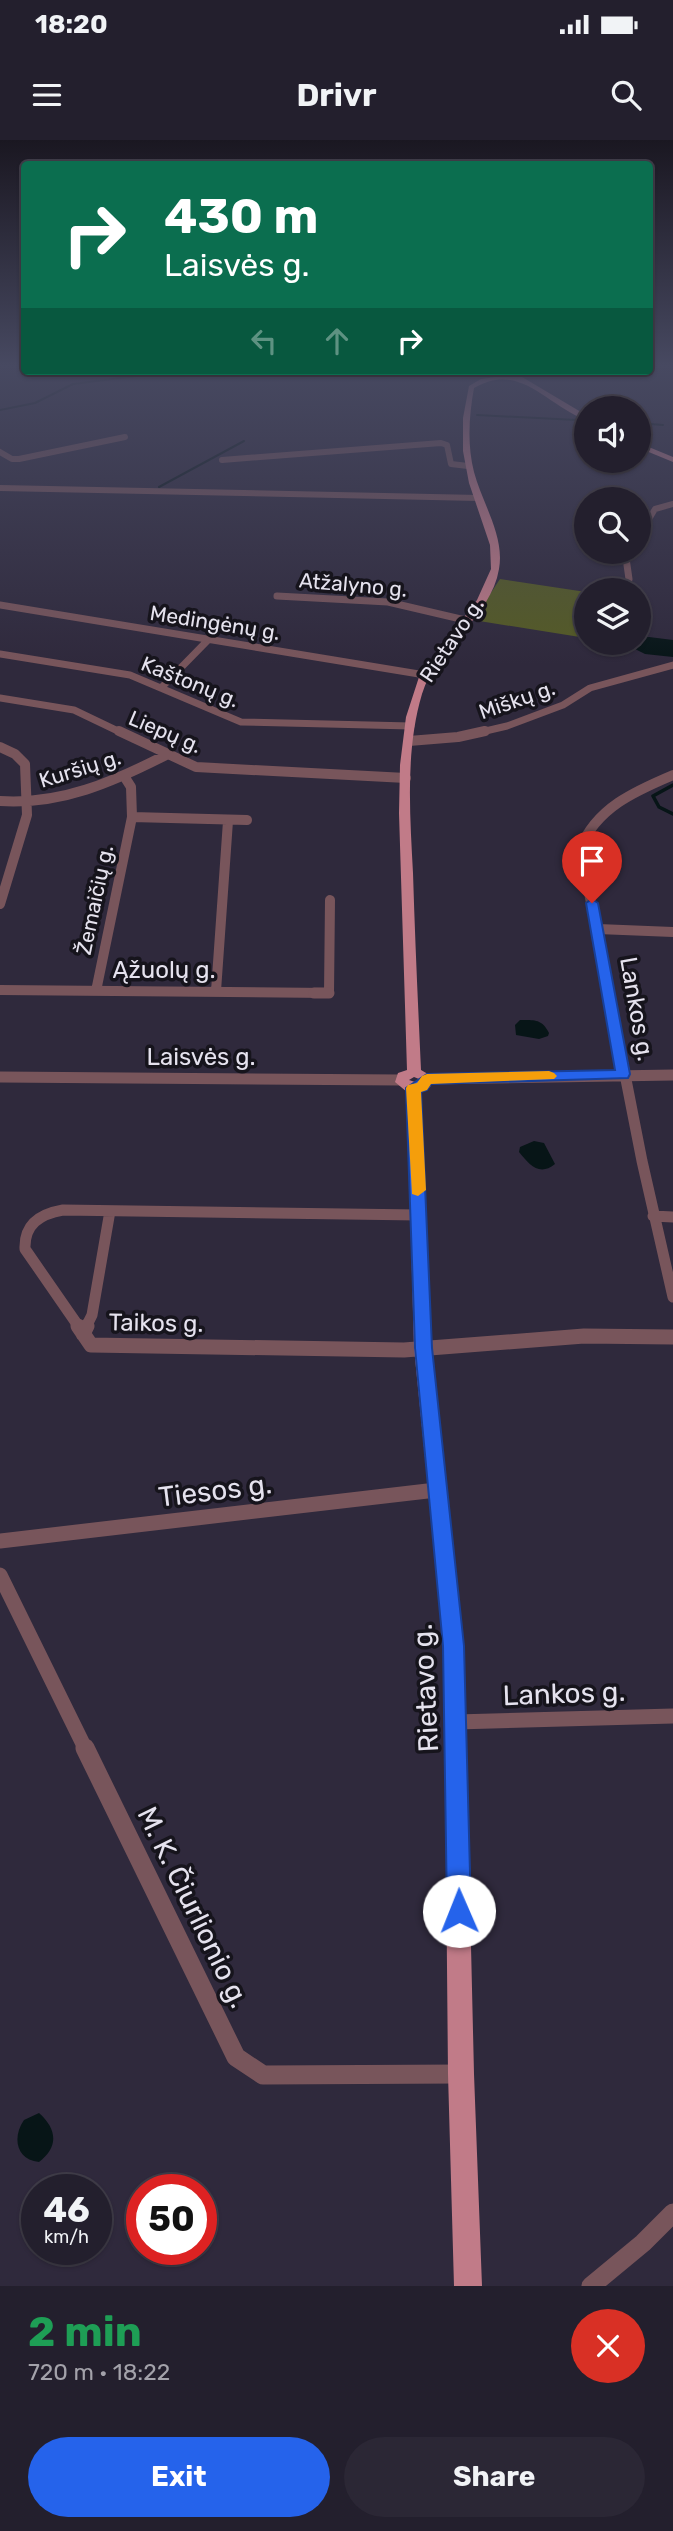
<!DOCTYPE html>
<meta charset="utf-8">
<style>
body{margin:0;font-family:Rubik,sans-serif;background:#2b2735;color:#f1f3f6;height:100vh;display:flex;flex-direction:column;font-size:26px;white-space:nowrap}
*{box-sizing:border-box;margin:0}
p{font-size:23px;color:#a3a2aa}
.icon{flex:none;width:38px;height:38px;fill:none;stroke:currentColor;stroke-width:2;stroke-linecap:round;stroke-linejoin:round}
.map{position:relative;height:2146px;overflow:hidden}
.sheet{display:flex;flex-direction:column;background:#231f2d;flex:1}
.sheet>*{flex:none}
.guide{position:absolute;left:21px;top:21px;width:632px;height:214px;border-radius:7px;box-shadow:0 2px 5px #0004,0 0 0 2px #403d49;background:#0b6e4f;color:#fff;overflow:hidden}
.buttons{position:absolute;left:574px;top:256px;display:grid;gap:14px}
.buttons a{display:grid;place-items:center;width:77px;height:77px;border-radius:50%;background:#231f2d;box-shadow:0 2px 5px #0004,0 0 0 2px #403d49;font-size:35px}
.speed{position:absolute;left:21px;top:2034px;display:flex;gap:14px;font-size:35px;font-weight:700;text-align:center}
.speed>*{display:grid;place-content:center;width:91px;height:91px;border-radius:50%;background:#231f2d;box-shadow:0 2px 5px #0004,0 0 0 2px #403d49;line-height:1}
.speed small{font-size:18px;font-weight:400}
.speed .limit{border:10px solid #d22;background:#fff;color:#111}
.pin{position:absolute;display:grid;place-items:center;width:60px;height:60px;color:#fff;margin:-72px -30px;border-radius:50% 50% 50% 0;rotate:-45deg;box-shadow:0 0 7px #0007}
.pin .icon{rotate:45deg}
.me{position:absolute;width:77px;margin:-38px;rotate:359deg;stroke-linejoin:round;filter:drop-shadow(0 0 5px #0008)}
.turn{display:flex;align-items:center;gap:24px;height:147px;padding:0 28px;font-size:32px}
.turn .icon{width:91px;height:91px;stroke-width:2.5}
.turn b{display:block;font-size:49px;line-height:60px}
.lanes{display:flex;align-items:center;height:66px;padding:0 28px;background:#0003;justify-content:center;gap:35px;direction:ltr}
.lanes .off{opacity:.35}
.round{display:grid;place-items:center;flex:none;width:74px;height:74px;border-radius:37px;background:#2b2735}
.headline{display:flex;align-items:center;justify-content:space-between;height:119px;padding:0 28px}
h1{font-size:42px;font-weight:700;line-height:52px;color:#1e9e55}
.cta{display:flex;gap:14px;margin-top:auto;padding:14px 28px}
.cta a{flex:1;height:80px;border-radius:42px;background:#2563eb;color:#fff;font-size:28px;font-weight:700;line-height:80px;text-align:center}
.cta a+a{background:#2b2735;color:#f1f3f6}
.status{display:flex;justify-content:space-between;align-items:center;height:49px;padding:0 35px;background:#231f2d;direction:ltr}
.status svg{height:19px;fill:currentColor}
header{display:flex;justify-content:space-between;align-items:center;height:91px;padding:0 28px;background:#231f2d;font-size:32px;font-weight:700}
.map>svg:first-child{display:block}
.green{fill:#555b24}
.water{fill:#071517}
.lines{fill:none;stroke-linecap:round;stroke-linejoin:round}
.stream-far1{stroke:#071517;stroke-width:2}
.stream{stroke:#071517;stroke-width:3.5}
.minor-far5{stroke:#78555b;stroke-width:6}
.minor-far4{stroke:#78555b;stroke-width:7}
.minor-far3{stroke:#78555b;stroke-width:10}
.minor-far2{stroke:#78555b;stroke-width:11}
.minor-far1{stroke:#78555b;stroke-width:15}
.minor{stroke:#78555b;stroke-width:19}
.major{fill:#c17b88;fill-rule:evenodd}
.route{fill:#2563eb;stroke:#184099;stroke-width:2}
.slow{fill:#f59e0b}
.labels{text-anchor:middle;stroke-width:7;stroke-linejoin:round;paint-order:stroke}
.far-street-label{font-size:21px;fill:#e5e2ee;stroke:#16141c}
.street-label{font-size:24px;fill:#e5e2ee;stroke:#16141c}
.near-street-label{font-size:28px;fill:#e5e2ee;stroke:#16141c}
</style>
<div class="status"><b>18:20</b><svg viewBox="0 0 49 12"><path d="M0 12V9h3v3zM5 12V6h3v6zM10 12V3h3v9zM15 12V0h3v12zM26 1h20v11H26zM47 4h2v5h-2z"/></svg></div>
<header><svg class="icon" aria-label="menu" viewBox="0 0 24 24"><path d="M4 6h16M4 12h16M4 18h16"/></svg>Drivr<svg class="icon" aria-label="search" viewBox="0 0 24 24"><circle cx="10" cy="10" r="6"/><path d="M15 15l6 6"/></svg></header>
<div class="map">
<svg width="673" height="2146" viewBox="0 0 673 2146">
<rect width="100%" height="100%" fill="#2f293c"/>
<!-- green -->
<path class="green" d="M500,439L586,452V498L473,480Z"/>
<!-- water -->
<path class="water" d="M649,497L673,500V517L645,514L625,504L639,502V498Z
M520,880C535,880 542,879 549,893L548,896L539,899L516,895L515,885Z
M534,1001L544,1003L555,1024C539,1037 529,1024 519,1012L520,1007Z
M39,1973C57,1989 59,2007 39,2022C16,2020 12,1997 24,1980Z"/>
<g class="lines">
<!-- stream-far1 -->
<path class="stream-far1" d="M0,270L35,263L73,244L176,231
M477,275L577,280
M639,283L663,285
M159,347L244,301"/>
<!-- stream -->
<path class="stream" d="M673,645L653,656L659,667L673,674"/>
<!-- minor-far5 -->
<path class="minor-far5" d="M0,312L12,319H19L125,297
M222,320L441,303L447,305L451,324L468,326
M0,348L479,358
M645,386L655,369L673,364"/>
<!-- minor-far4 -->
<path class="minor-far4" d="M639,396L646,385
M629,439L626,418L630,411
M277,456L388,462L465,480
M0,465L425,535
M0,514L130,535L241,582L411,586
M161,548L208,500
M0,558L74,570L122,593
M477,593L507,586L563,565L590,548L673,525"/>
<!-- minor-far3 -->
<path class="minor-far3" d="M119,591L196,627L406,638
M409,601L458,597L485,591
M0,607L15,614L25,624L27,675L0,764
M124,636L131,647L132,677L247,680
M0,661C61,665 113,642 166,615
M598,789L673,792
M0,850L329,853L330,760
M96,851L132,677
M216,851L228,681
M610,855L580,709C596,668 635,651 673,635"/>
<!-- minor-far2 -->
<path class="minor-far2" d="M314,853H329
M609,853L642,1021L673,1157
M0,937L401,940
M427,939L673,935
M653,1076L673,1077
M79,1187L25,1109C24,1084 40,1074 63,1070L419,1075
M86,1187L92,1175L110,1071"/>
<!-- minor-far1 -->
<path class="minor-far1" d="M78,1186L91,1205L404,1210L584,1196L673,1197
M83,1194L87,1186
M0,1401L436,1350
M0,1435L86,1610
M456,1582L673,1576"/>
<!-- minor -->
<path class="minor" d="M85,1608L236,1917L263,1935L461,1934
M591,2146L643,2103L673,2073"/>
<!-- major -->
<path class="major" d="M504,231H512L586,275V280C546,265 520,221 474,248C469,276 467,304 474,332C482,363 505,396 499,429C491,478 437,506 422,554C405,611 410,675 413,733C415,799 418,864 421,930L433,937C433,945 429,950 421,952L432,1208L464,1506L474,1934L482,2146H454L448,1934L444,1506L414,1208L407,952L395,942L398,933L407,930L399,673L400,625L406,577L419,537L477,460L491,429L490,405L469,343L463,311V278L469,246L481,239L509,235ZM414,937L419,939L418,943L409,940Z
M639,303L673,317V322L639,308Z"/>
</g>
<!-- sky -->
<linearGradient id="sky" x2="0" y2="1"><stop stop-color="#1a1721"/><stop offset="0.43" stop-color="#474961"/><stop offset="1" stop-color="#474961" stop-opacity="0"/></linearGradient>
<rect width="673" height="524" fill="url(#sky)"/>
<!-- route -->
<path class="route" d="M592,759L598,763L630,934L628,938L431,944L427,950L421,952L432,1208L464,1506L471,1771L467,1780L459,1783L451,1780L447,1771L443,1506L415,1208L406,948L427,934L615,930L586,763Z"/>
<!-- slow -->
<path class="slow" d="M549,931L554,933L557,936L554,939L431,944L427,950L421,952L426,1050L418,1056L412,1054L406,948L408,945L417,943L422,936L427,934Z"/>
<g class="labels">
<!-- far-street labels -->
<g class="far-street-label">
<text transform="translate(353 445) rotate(5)" y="7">Atžalyno g.</text>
<text transform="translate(215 483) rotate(9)" y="7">Medingėnų g.</text>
<text transform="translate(452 500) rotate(-56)" y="7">Rietavo g.</text>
<text transform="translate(190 542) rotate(22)" y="7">Kaštonų g.</text>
<text transform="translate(517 560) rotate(-19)" y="7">Miškų g.</text>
<text transform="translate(165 592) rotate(23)" y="7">Liepų g.</text>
<text transform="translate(80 629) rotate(-17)" y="7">Kuršių g.</text>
<text transform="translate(95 760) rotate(-78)" y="7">Žemaičių g.</text>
</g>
<!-- street labels -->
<g class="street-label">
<text x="164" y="838">Ąžuolų g.</text>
<text transform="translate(637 869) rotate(80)" y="8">Lankos g.</text>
<text x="201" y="925">Laisvės g.</text>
<text transform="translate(156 1183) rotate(1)" y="8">Taikos g.</text>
</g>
<!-- near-street labels -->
<g class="near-street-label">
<text transform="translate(215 1350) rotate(-7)" y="10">Tiesos g.</text>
<text transform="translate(425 1548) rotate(-93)" y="10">Rietavo g.</text>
<text transform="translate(564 1553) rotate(-2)" y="10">Lankos g.</text>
<text transform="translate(194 1767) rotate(64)" y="10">M. K. Čiurlionio g.</text>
</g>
</g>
</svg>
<div class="buttons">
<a><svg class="icon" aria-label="sound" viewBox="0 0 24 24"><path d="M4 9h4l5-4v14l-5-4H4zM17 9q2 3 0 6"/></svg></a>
<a><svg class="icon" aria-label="search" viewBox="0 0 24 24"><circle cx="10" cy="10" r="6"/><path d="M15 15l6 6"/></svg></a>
<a><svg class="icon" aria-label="layers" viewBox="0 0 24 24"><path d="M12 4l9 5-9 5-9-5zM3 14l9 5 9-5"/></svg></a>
</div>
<div class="speed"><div>46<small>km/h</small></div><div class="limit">50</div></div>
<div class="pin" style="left:592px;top:763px;background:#d93025"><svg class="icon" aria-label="arrive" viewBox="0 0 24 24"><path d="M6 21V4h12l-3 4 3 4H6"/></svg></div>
<svg class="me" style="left:459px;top:1771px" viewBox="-20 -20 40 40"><circle r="19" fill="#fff"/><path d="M0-13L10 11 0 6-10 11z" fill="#2563eb"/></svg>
<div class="guide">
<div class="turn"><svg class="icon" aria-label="right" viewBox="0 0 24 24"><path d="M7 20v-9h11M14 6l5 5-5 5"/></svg><div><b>430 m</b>Laisvės g.</div></div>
<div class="lanes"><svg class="icon off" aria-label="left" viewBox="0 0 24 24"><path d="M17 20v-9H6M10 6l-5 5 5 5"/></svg><svg class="icon off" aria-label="ahead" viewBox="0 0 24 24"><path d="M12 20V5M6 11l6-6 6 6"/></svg><svg class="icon" aria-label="right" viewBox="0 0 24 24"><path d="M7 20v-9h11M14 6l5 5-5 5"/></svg></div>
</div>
</div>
<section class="sheet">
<div class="headline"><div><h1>2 min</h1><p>720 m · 18:22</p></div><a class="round" style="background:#d93025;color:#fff"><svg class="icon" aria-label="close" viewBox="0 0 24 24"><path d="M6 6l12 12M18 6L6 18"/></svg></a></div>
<div class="cta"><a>Exit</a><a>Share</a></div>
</section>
